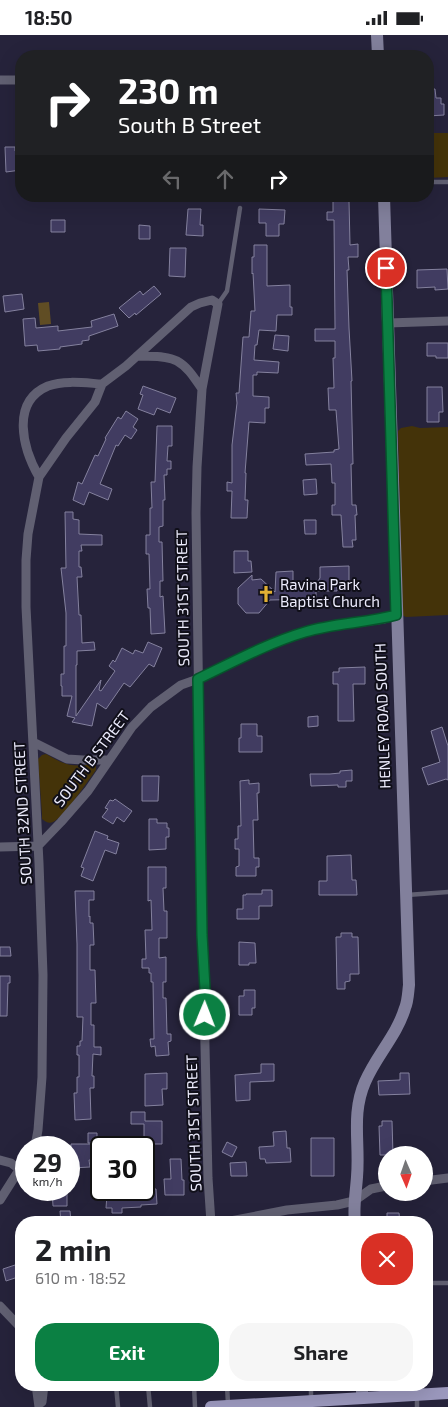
<!DOCTYPE html>
<meta charset="utf-8">
<style>
body{margin:0;font-family:"Exo 2",sans-serif;background:#f6f6f6;color:#202124;height:100vh;display:flex;flex-direction:column;font-size:19px;white-space:nowrap}
*{box-sizing:border-box;margin:0}
p{font-size:16px;color:#757577}
.icon{flex:none;width:28px;height:28px;fill:none;stroke:currentColor;stroke-width:2;stroke-linecap:round;stroke-linejoin:round}
.map{position:relative;flex:1;overflow:hidden}
.details{position:absolute;left:15px;top:1181px;width:418px;height:175px;display:flex;flex-direction:column;background:#fff;border-radius:20px;box-shadow:0 5px 20px #0002}
.details>*{flex:none}
.guide{position:absolute;left:15px;top:15px;width:419px;height:152px;border-radius:20px;box-shadow:0 5px 20px #0002;background:#202124;color:#fff;overflow:hidden}
.needle{width:32px;rotate:178deg}
.buttons{position:absolute;left:378px;top:1111px;display:grid;gap:10px}
.buttons a{display:grid;place-items:center;width:55px;height:55px;border-radius:50%;background:#fff;box-shadow:0 5px 20px #0002;font-size:25px}
.speed{position:absolute;left:15px;top:1101px;display:flex;gap:10px;font-size:25px;font-weight:700;text-align:center}
.speed>*{display:grid;place-content:center;width:65px;height:65px;border-radius:50%;background:#fff;box-shadow:0 5px 20px #0002;line-height:1}
.speed small{font-size:12px;font-weight:400}
.speed .limit{border:2px solid #111;border-radius:8px;background:#fff;color:#111}
.pin{position:absolute;display:grid;place-items:center;width:42px;height:42px;color:#fff;margin:-21px;border:2px solid #fff;border-radius:50%;box-shadow:0 1px 5px #0007}
.me{position:absolute;width:55px;margin:-28px;rotate:1deg;stroke-linejoin:round;filter:drop-shadow(0 0 4px #0008)}
.turn{display:flex;align-items:center;gap:18px;height:105px;padding:0 20px;font-size:22px}
.turn .icon{width:65px;height:65px;stroke-width:2.5}
.turn b{display:block;font-size:35px;line-height:42px}
.lanes{display:flex;align-items:center;height:48px;padding:0 20px;background:#0003;justify-content:center;gap:25px;direction:ltr}
.lanes .off{opacity:.35}
.round{display:grid;place-items:center;flex:none;width:52px;height:52px;border-radius:20px;background:#f6f6f6}
.head{display:flex;align-items:center;justify-content:space-between;height:85px;padding:0 20px}
h1{font-size:30px;font-weight:700;line-height:38px}
.action{display:flex;gap:10px;margin-top:auto;padding:10px 20px}
.action a{flex:1;height:58px;border-radius:20px;background:#0b8043;color:#fff;font-size:20px;font-weight:700;line-height:58px;text-align:center}
.action a+a{background:#f6f6f6;color:#202124}
.status{display:flex;justify-content:space-between;align-items:center;height:35px;padding:0 25px;background:#fff;direction:ltr}
.status svg{height:14px;fill:currentColor}
.map>svg:first-child{display:block}
.green{fill:#443309}
.water{fill:#604d24}
.building{fill:#413c61;stroke:#84819e}
.lines{fill:none;stroke-linecap:round;stroke-linejoin:round}
.lane{stroke:#616072;stroke-width:4.5}
.street{stroke:#616072;stroke-width:9}
.secondary{stroke:#82809c;stroke-width:12}
.primary{stroke:#9b98bd;stroke-width:12}
.route-casing{stroke:#07532c;stroke-width:12}
.route{stroke:#0b8043;stroke-width:9}
.labels{text-anchor:middle;stroke-width:4;stroke-linejoin:round;paint-order:stroke}
.poi-label{font-size:15px;fill:#ecebfc;stroke:#100f19;text-anchor:start}
.street-label{font-size:15px;fill:#ecebfc;stroke:#100f19}
</style>
<div class="status"><b>18:50</b><svg viewBox="0 0 49 12"><path d="M0 12V9h3v3zM5 12V6h3v6zM10 12V3h3v9zM15 12V0h3v12zM26 1h20v11H26zM47 4h2v5h-2z"/></svg></div>
<div class="map">
<svg width="448" height="1372" viewBox="0 0 448 1372">
<rect width="100%" height="100%" fill="#26233b"/>
<!-- green -->
<path class="green" d="M428,98H448V142L428,143Z
M412,391L420,393L448,392V580L406,582L402,580L398,396L401,393Z
M46,719C66,731 72,732 95,729L96,731V735C87,747 64,782 53,787C49,789 46,787 42,784V779L38,724L42,720Z"/>
<!-- water -->
<path class="water" d="M49,267L51,289L40,290L38,268Z"/>
<!-- building -->
<path class="building" d="M428,54H435L436,63H441V69H444V80L428,81Z
M5,112H15V116H21V135L6,137Z
M333,166H349L350,210L358,209V222H348L349,235H347L349,293L352,346H351L353,429H351L352,470H356L357,480H355L356,505H352L353,512H343L341,480H332V470H335V448H332L331,429L306,430L305,419L334,417V415L339,414L336,375H329L328,353H334L333,323H335V306H315V294H335V291L334,185H327V177H333Z
M188,174H201L200,190H203V201L186,200Z
M259,174L285,175L284,189H279V201H266V188H259Z
M51,185H65V197H51Z
M139,190L150,191V204H139Z
M254,210H267V251L290,250V272H292V280H277L276,296L259,295L257,310H255L254,325L279,327L278,338L257,337V340H253V361L269,362V373H265V388L249,387L245,438H246L245,465H248L247,483H231L232,456H227V447L232,448V410L237,368L236,358H239L243,302H249L251,276H255L253,238L252,239V222H254Z
M170,213H186L185,242L169,241Z
M447,234L448,254L435,255V252L417,253V235Z
M154,251L161,259L136,280L135,278L129,283L119,273L140,256L143,260Z
M22,259L24,274L5,277L3,261Z
M114,279L118,291L89,301V305L82,306V309L60,312V314L38,316L37,310L25,311L23,284L35,283L36,293L58,291V296L92,292L91,286Z
M275,300L289,301L288,316L273,314Z
M427,308H448V323H436V321H427Z
M143,351L176,363L170,378L157,373L154,380L138,374L143,360L140,359Z
M427,352H442L443,377H439V387H427Z
M126,376L138,384L133,392L137,395L131,404L125,400L118,411L116,410L100,449L112,454L108,465L89,457L84,470L73,465L78,447L82,449L95,420L98,421L106,404L105,403L118,382L121,384Z
M157,391H172V411H168L167,426H171V434H167V440H164L165,465H163V491L159,492V507H162L163,546H160V562L163,561L165,598L151,599L150,573H148L147,554H150L149,519H146V500H150V473H152L151,447H155Z
M316,444L317,459L304,460L303,445Z
M65,477H73V484L79,485V499L102,500V510H81L82,516H79V532H81L82,542H77L79,580H81L82,608L94,607L95,615L77,616V630H76V681L101,645L99,655L101,656L115,636L109,631L113,625L115,627L122,613L133,619L135,615L143,618L148,607L162,613L154,632L149,629L130,652L124,648L106,674L97,668L92,691L72,687L75,683L67,681L72,661H62V651H61V639H64V611H66V578L61,533H66Z
M304,485H316V499H305Z
M234,516H248V526H251L252,537L234,538Z
M349,531V551H337V556H316V564L270,565L259,578H246L238,569V553L252,540V545L261,544L275,557L276,537L293,536V550L316,549L320,543V532Z
M365,632V649H353L354,686H338V649H333V637H339V633Z
M318,681V691L308,692V682Z
M241,689H257V701H262V717H239V703H241Z
M442,692L448,711V745L446,744L428,750L422,733L440,727L431,696Z
M352,735V746H346V752H338V750L311,751L310,739H330L340,738V736Z
M142,741H159L158,766H142Z
M249,745V749L259,748V758H257L258,785H253L254,823H259V832H256V841H236V832L239,831V814H235V804H238V791H241L240,746Z
M115,764L132,776L124,787L117,782L113,789L102,782L108,774L105,773L110,765L113,766Z
M149,784H157V788H167V793H169V802H166V814L149,815Z
M95,796L108,801L107,804L119,808L116,819L105,815L93,846L81,841L84,833L81,832Z
M351,820L352,845H356L357,860H319V846H327V821Z
M148,832H166V853H163L164,876H167V903H159V923L166,922V947H163V963H166L167,999H171V1006L168,1007L169,1020L156,1021L155,1011L151,1012L150,1004H154L153,947H151V938H149V933H142V924H146L145,895H152L151,865L148,866Z
M262,855H272V871H259V884H237V874H243V860H246V859H262Z
M75,856H94V865H89V882L90,881V888H93L94,910H90V935H95L96,968H91V990H94V1012H101V1020L93,1019L92,1041H94V1053H90L91,1084L75,1085L74,1058H77V1042H79V1020H77V1011H80V1006H82L83,982H77V909Z
M341,898H352V902H358L359,939H350V946L345,947V954H337L336,902H341Z
M239,907L255,908L256,928H249V930H239Z
M0,912H10L11,921H0Z
M0,941H10V948H8L7,981H0Z
M244,955H255V973H252V980H239V961H244Z
M261,1029H274V1046L250,1047V1065L236,1066L235,1040L261,1038Z
M167,1038V1054H162L163,1070L145,1071V1039Z
M400,1038H409L410,1059L379,1060L378,1046L400,1045Z
M131,1077H145V1086H162V1109H147V1105L144,1106V1089H131Z
M382,1086H392L393,1120H380L379,1091H382Z
M286,1096L287,1113H290L291,1127L266,1128L265,1124H260L259,1112L274,1111L273,1097Z
M88,1098H97V1108H88Z
M311,1103H334V1141H311Z
M227,1107L237,1112L232,1122L222,1117Z
M71,1109H93V1125H89L90,1132L72,1133Z
M170,1124H181L182,1145H184V1160H165L164,1144H171Z
M246,1127L247,1141H231L230,1128Z
M144,1154H156L157,1169L141,1170V1172L122,1173V1178H112V1173H106L107,1160H115V1155H122V1157L140,1156V1155Z
M52,1155H67V1171H53Z
M60,1176H70L71,1187L61,1188Z
M387,1178H399L400,1188H387Z
M21,1228V1241L6,1246L3,1234Z"/>
<g class="lines">
<!-- lane -->
<path class="lane" d="M428,147H448
M218,269L227,256L240,173
M407,860L448,857
M426,1248H448
M116,1350L118,1372
M148,1350L150,1372
M194,1350L195,1372
M227,1350L228,1369
M311,1350V1364
M417,1361V1372"/>
<!-- street -->
<path class="street" d="M0,45H21
M388,288L448,286
M137,321C150,322 166,320 177,326C188,332 195,344 202,354
M39,442C23,414 10,367 48,351C65,345 85,348 102,349
M33,707L67,724L83,725H108
M0,812L38,811L61,787L88,756L132,692L151,672L181,650L198,644L264,612L304,597L327,592L384,584L396,580
M32,1112L36,1106L38,1095L42,1042L43,940L39,828L26,572V525L28,499L39,442L66,403L95,367L102,349L126,331L191,272L200,268L212,265L218,269L202,354L197,432L196,478L202,900L205,954L204,967L208,1143L211,1188
M0,1125L11,1128L19,1134
M424,1146L448,1143
M0,1165L26,1124
M220,1188L287,1175L337,1170L354,1166L371,1154L386,1151
M0,1271L21,1293
M36,1350L39,1372
M42,1367L44,1350"/>
<!-- secondary -->
<path class="secondary" d="M377,0L378,21
M355,1188C353,1172 356,1157 357,1142C360,1108 351,1079 365,1047C376,1021 397,1000 405,973C408,966 408,958 409,950L384,161
M362,1350V1363"/>
<!-- primary -->
<path class="primary" d="M211,1372L448,1358"/>
</g>
<g class="lines">
<!-- route casing -->
<g class="route-casing">
<path id="route" d="M205,980V954L202,900L198,644C233,627 268,608 305,597C334,588 366,588 396,580L386,233"/>
</g>
<!-- route -->
<use href="#route" class="route"/>
</g>
<!-- icons -->
<defs>
<g id="church-bare" transform="scale(1.35)"><path d="M-1.2-6h2.4v3.5h3.3v2.4h-3.3V6h-2.4V-.1h-3.3v-2.4h3.3Z" fill="#e1af34" stroke="#100f19" stroke-width="2.5" paint-order="stroke"/></g>
</defs>
<g fill-rule="evenodd">
<use href="#church-bare" x="266" y="559"/>
</g>
<g class="labels">
<!-- poi labels -->
<g class="poi-label">
<text x="280" y="555">Ravina Park<tspan x="280" dy="17">Baptist Church</tspan></text>
</g>
<!-- street labels -->
<g class="street-label">
<text transform="translate(183 563) rotate(-91)" y="5">SOUTH 31ST STREET</text>
<text transform="translate(383 681) rotate(-92)" y="5">HENLEY ROAD SOUTH</text>
<text transform="translate(92 724) rotate(-53)" y="5">SOUTH B STREET</text>
<text transform="translate(23 778) rotate(-93)" y="5">SOUTH 32ND STREET</text>
<text transform="translate(194 1088) rotate(-92)" y="5">SOUTH 31ST STREET</text>
</g>
</g>
</svg>
<div class="buttons">
<a><svg class="needle" viewBox="-14 -14 28 28"><path d="M0-13l5 13h-10z" fill="#e53935"/><path d="M0 13l5-13h-10z" fill="#757577"/></svg></a>
</div>
<div class="speed"><div>29<small>km/h</small></div><div class="limit">30</div></div>
<div class="pin" style="left:386px;top:233px;background:#d93025"><svg class="icon" aria-label="arrive" viewBox="0 0 24 24"><path d="M6 21V4h12l-3 4 3 4H6"/></svg></div>
<svg class="me" style="left:205px;top:980px" viewBox="-20 -20 40 40"><circle r="17" fill="#0b8043" stroke="#fff" stroke-width="3"/><path d="M0-11L8 9 0 5-8 9z" fill="#fff"/></svg>
<div class="guide">
<div class="turn"><svg class="icon" aria-label="right" viewBox="0 0 24 24"><path d="M7 20v-9h11M14 6l5 5-5 5"/></svg><div><b>230 m</b>South B Street</div></div>
<div class="lanes"><svg class="icon off" aria-label="left" viewBox="0 0 24 24"><path d="M17 20v-9H6M10 6l-5 5 5 5"/></svg><svg class="icon off" aria-label="ahead" viewBox="0 0 24 24"><path d="M12 20V5M6 11l6-6 6 6"/></svg><svg class="icon" aria-label="right" viewBox="0 0 24 24"><path d="M7 20v-9h11M14 6l5 5-5 5"/></svg></div>
</div>
<section class="details">
<div class="head"><div><h1>2 min</h1><p>610 m · 18:52</p></div><a class="round" style="background:#d93025;color:#fff"><svg class="icon" aria-label="close" viewBox="0 0 24 24"><path d="M6 6l12 12M18 6L6 18"/></svg></a></div>
<div class="action"><a>Exit</a><a>Share</a></div>
</section>
</div>
